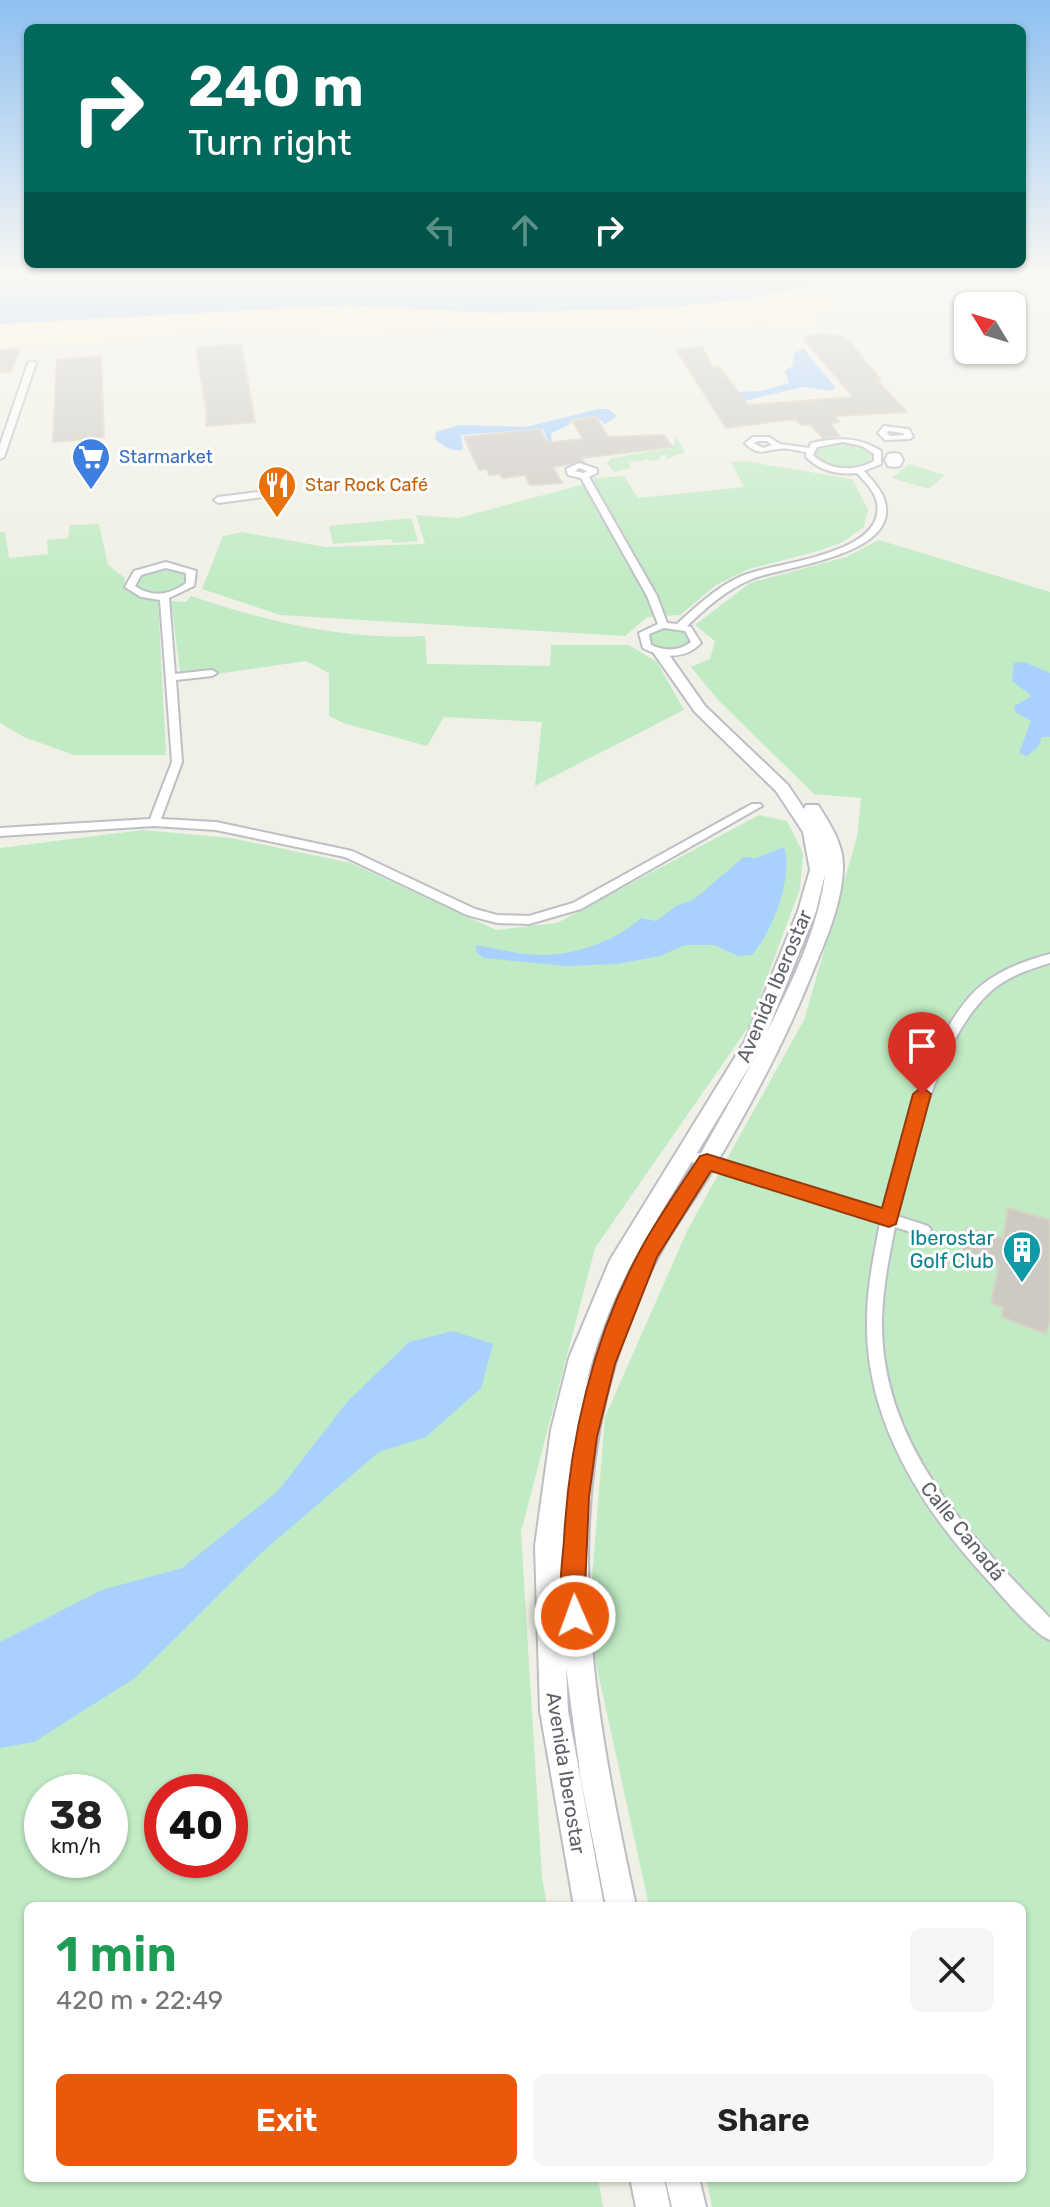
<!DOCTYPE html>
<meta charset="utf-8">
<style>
body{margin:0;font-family:Rubik,sans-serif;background:#f6f6f6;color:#222;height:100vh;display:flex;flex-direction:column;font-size:30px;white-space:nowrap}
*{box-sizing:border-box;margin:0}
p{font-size:26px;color:#767676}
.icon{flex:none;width:44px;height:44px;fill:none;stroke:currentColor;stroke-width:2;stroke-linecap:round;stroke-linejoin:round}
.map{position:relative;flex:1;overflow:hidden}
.sheet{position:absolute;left:24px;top:1902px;width:1002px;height:280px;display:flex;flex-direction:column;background:#fff;border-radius:12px;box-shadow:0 2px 6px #0004}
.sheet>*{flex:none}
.guide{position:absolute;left:24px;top:24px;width:1002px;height:244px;border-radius:12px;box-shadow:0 2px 6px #0004;background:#00695c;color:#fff;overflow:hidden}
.needle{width:52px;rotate:308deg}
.fabs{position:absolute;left:954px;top:292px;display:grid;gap:16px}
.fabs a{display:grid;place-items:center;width:72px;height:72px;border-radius:12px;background:#fff;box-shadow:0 2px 6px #0004;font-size:40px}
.speed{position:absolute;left:24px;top:1774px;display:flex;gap:16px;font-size:40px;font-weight:700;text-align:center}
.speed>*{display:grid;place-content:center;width:104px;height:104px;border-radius:50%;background:#fff;box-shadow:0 2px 6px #0004;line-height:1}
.speed small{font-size:20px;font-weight:400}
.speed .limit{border:12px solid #d22;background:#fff;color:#111}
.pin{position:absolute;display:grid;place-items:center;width:68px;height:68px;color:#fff;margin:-82px -34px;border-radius:50% 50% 50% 0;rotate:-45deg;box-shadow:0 0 8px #0007}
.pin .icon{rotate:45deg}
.me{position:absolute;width:88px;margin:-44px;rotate:358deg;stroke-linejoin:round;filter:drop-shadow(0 0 6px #0008)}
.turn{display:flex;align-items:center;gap:28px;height:168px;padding:0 32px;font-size:36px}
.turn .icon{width:104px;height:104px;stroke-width:2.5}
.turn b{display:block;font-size:56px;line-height:68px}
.lanes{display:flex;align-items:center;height:76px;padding:0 32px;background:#0003;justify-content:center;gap:40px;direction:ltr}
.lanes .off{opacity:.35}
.round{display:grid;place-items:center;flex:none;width:84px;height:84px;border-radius:12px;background:#f6f6f6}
.head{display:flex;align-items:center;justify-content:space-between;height:136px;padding:0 32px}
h1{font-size:48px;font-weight:600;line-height:60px;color:#1e9e55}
.button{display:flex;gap:16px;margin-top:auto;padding:16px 32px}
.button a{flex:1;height:92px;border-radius:12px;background:#ea580c;color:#fff;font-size:32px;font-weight:600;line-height:92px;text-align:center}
.button a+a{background:#f6f6f6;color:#222}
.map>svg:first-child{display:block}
.green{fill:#c1ebc4;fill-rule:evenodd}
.sand{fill:#fef8d4}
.water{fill:#a8d1ff}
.building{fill:#cdcac3;stroke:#d7d3c4;stroke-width:2}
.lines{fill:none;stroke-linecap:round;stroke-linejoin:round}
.street-casing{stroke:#bebfc6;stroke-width:4}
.secondary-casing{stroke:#bbbec5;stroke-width:4}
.street{fill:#fff;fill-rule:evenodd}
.secondary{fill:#fff;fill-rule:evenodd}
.route{fill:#ea580c;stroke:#983908;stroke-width:2}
.labels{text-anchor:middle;stroke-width:6;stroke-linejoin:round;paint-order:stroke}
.far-shop-label{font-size:18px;fill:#366cbe;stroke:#fff;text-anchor:start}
.far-food-label{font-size:18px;fill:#c56008;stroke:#fff;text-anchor:start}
.street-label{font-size:20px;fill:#5d6168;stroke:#fff}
.culture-label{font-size:20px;fill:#0d838f;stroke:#fff;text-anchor:end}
</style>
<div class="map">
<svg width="1050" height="2207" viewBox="0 0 1050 2207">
<rect width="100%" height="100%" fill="#f1f0e6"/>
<!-- green -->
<path class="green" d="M676,436L685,452L666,459L667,455H662L659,460L648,461L645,454L646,460L631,462L628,458L631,468L614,472L607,463L612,458L672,448Z
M854,441L878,453L873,466L842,470L813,460L809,450L821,442Z
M744,461L852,479L868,509L864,527L843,542L818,551L749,569L716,585L680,615L647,617L625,636L280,615L202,589L223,536L242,532L326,547L425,544L416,515L458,518L581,485L595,478L624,476L638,498L744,487L731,462Z
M909,464L945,475L929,489L892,478Z
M411,518L418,541L393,543L391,539L333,544L329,526Z
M99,524L108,565L125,578L124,586L142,598L158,600L166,755H74L24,737L0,723V532H5L9,558L48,554L47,540L68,538L70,525Z
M879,540L1050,592V2207H712L706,2178H1022V1906H649L588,1627L605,1417L688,1229L804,1020L857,837L861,798L814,794L718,700L691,667L710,659L715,641L695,625L750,583L846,557Z
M155,566L191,571L186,589L155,597L130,587L132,578Z
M191,596C264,621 347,641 425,636L427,664L550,666L551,645H629L657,662L684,710L535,786L542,722L444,717L427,746L343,723L329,716V673L306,661L181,679L171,601L186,602Z
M681,626L696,638L686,651L652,650L644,633L648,629Z
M759,815L787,821L803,853L800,889L749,1026L595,1248L521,1532L542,1877L547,1906H28V2178H598L603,2207H0V848L143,830L231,838L351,863L496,930L557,923ZM42,1792H110V1860H42ZM162,1792H230V1860H162Z"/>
<!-- sand -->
<path class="sand" d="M867,276H976L969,283L951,290L829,302L830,309L809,311L817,326L794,328L761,321L673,331L643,326L488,325L357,335L213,328L107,343L0,346V324L346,305L490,313L662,308L740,300Z"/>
<!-- water -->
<path class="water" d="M0,276H867L740,300L662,308L490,313L346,305L0,324Z
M804,349L835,387L832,391L803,387L739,402L732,392L762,391L789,383L785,371L792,366L795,352Z
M598,409H608L617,416L605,424L596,417L572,419L569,425L551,433L552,442H548L543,429H538L461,435L463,450C451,451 444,447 435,439L436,432L459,425L526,427Z
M1024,662L1050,673V737H1042L1038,747L1027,756L1019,753L1031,721L1015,712L1014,706L1032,696L1012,681L1014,663Z
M784,847C794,876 772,933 752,955L738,956L714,945H685L660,956L617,964L566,966L483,958L476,951V945C498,949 522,955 544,955C576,955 619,939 641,918L656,921L676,906L693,900L744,857L756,858Z
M453,1331L493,1344L481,1388L426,1437L379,1452L260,1554L135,1678L34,1742L0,1748V1642L102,1590L182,1568L278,1491L347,1402L409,1342Z"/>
<!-- building -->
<path class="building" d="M818,334L841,336L850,342L881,380H877L907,412L834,416L839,422L830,423L839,436L823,438L810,424L801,425L795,419L726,428L676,349L702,347L713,367H719L748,405L853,397L803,338Z
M241,344L255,422L206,426L207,412L196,348Z
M20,349L11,372H0V350Z
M101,356L104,437L53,442L57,360Z
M596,417L608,437L664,435L672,447L582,458L584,462L553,467L562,483L530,485L525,475L503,478L500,474L489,475L487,469L479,470L464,437L540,429L547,443L583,439L572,420Z
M1008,1208L1050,1220V1320L1046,1334L1002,1317L1003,1307L991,1303L999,1265L962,1254L967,1227L1003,1238Z"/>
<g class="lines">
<!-- street casing -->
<g class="street-casing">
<path id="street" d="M32,361L36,363L4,457L0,459V445L28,363Z
M884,426L909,429L913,437L909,439L885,440L878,433ZM889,431L903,433L904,435L890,436L887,433Z
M753,437H769L780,444L809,448L811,443C838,438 857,436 881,451V464L864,471C872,480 882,490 885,502C899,556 784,566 752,579C727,589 706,608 687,626L691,627L701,643C685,660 662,658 643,648L639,633L658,624L647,596L581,478L568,475L566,469L579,463L597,469V473L589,477L657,596L667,623L677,624C698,605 720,584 747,574C779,562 886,554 877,503C875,491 864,481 857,473C838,475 820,471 806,457V452C798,451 786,447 778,449C762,451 758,456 745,443ZM758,441H767L772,445L763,448L754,443ZM843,442L862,446L874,454V461C854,472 830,471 813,455L817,447ZM579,468L587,471L583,473L575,471ZM664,628L685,631L691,642C678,652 665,651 651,645L649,634Z
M894,453L900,454L903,460L900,466L894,467L888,466L885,460L888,454Z
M283,489L286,490V494L218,503L214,500L218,497Z
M166,562L196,571L194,586L169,598L175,674L212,670L217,673L212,676L176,680L182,762L161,819L216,822L352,851L475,909L497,915L529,916L573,903L752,804H760L762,806L581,909L529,924L497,923L467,915L345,857L216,830L154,826L0,836V828L150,819L172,762L160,600L141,597L125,587L134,571ZM166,568L186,573V583C170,595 152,598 135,586L141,575Z
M1050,954V963C1030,969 1006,977 990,992C938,1040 913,1149 897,1216L928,1226L931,1230L928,1234L923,1236L895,1227C889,1257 883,1287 882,1318C879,1443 969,1535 1050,1618V1640C1032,1633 999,1592 984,1576C920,1506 865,1419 867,1320C867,1287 874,1255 880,1223L693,1163L691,1159L693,1155L698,1153L883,1211C899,1148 931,1025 983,984C1002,969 1027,960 1050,954Z"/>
</g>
<!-- secondary casing -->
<g class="secondary-casing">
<path id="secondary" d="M655,649H665L705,706L788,785L804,809L806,805H818C830,824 843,843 843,866C843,902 825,942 811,976C785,1041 752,1103 716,1164C700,1192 680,1218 664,1246C638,1292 619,1346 606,1398C566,1567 600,1739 636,1906H606L581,1780L566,1667L568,1711L604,1906H574L540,1711L535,1546L551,1430L569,1358L610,1260L745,1041L798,911L810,870L803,832L776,791L695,712L653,652ZM825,874C819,928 791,984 767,1032L816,911ZM758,1052L700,1155L659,1216ZM645,1240L614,1306L586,1384C598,1334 619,1283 645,1240Z
M630,2178H664L670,2207H636Z
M665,2178H699L706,2207H672Z"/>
</g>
<!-- street -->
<use href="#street" class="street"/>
<!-- secondary -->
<use href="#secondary" class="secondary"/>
</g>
<!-- sky -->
<linearGradient id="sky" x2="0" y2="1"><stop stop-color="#8ec0f1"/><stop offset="0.47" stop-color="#f9f8f4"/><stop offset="1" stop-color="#f9f8f4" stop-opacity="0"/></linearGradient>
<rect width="1050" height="585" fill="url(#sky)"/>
<!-- route -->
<path class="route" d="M922,1087L931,1094L896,1224L889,1227L711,1171L657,1257L615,1364L597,1437L589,1497L585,1589L588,1616L584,1625L575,1628L567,1625C556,1599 562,1567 564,1540C569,1441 593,1337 641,1249C658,1217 680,1187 700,1156L707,1154L882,1208L913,1094Z"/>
<!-- icons -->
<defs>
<g id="supermarket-pin" transform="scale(2)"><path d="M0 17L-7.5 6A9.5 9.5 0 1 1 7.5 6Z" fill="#3f7fe0" stroke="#fff"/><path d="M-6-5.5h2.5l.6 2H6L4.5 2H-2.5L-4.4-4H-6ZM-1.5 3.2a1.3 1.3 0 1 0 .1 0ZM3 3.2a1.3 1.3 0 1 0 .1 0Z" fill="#fff"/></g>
<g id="restaurant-pin" transform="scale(2)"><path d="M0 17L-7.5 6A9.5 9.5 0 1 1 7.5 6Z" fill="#e8710a" stroke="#fff"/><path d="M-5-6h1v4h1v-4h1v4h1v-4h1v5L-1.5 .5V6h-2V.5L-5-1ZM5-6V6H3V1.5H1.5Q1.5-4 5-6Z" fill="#fff"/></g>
<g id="building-pin" transform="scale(2)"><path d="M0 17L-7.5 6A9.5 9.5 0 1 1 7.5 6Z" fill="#0f9aa8" stroke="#fff"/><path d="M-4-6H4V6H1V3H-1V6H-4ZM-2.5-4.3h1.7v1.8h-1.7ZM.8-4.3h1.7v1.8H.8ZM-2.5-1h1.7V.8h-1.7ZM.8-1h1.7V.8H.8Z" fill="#fff"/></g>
</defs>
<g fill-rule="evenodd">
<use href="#supermarket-pin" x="91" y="457"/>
<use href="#restaurant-pin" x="277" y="485"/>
<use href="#building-pin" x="1022" y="1250"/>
</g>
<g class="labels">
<!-- far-shop labels -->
<g class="far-shop-label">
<text x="119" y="463">Starmarket</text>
</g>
<!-- far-food labels -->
<g class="far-food-label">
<text x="305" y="491">Star Rock Café</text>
</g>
<!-- street labels -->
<g class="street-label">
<text transform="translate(774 986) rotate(-67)" y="7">Avenida Iberostar</text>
<text transform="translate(963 1531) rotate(51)" y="7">Calle Canadá</text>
<text transform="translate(566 1773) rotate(81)" y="7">Avenida Iberostar</text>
</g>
<!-- culture labels -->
<g class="culture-label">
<text x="994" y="1245">Iberostar<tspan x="994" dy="23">Golf Club</tspan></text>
</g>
</g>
</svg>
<div class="fabs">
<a><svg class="needle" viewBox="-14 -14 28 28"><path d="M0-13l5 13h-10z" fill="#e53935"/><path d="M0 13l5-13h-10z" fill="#767676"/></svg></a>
</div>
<div class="speed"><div>38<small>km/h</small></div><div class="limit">40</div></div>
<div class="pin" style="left:922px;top:1094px;background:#d93025"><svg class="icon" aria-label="arrive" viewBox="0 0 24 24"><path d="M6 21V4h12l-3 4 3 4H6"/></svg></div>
<svg class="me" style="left:575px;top:1616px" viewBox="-20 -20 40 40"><circle r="17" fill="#ea580c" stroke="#fff" stroke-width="3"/><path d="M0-11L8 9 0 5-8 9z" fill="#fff"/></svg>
<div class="guide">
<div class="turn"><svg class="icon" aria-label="right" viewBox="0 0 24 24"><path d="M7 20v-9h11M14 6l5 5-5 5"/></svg><div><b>240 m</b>Turn right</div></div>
<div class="lanes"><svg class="icon off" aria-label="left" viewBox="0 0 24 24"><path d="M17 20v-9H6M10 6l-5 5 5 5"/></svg><svg class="icon off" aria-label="ahead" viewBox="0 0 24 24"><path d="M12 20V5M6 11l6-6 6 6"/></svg><svg class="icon" aria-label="right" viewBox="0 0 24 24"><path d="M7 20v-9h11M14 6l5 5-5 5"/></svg></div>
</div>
<section class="sheet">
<div class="head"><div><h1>1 min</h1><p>420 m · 22:49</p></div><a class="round"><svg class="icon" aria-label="close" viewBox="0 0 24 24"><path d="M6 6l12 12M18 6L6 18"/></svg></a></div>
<div class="button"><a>Exit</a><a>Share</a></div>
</section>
</div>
